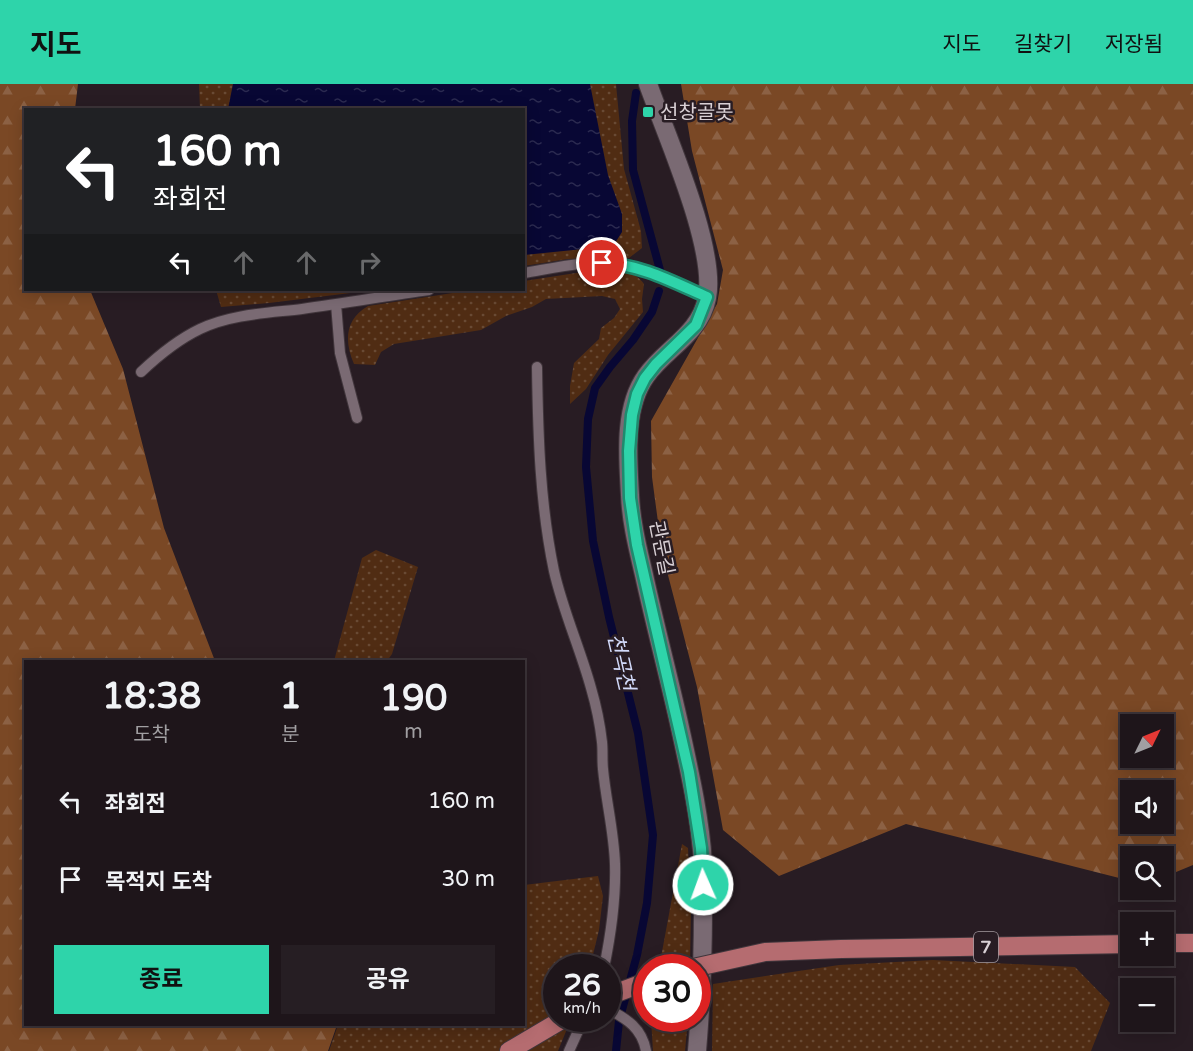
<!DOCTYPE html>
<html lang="ko">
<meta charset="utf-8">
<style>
body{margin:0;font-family:"Varela Round","Noto Sans KR",sans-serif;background:#261e23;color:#f1f3f6;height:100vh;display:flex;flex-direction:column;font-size:22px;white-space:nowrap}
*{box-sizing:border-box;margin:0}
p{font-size:20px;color:#a19fa2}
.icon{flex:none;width:33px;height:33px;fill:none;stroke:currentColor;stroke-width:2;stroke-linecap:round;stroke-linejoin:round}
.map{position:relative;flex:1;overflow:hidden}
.drawer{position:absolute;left:24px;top:576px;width:501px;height:366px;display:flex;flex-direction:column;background:#1e151a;border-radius:0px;box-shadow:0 3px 15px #0003,0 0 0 2px #3c3439}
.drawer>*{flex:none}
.top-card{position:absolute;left:24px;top:24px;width:501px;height:183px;border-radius:0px;box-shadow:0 3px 15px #0003,0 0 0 2px #3c3439;background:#202124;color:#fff;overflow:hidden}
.needle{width:39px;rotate:47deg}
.fabs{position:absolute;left:1120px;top:630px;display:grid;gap:12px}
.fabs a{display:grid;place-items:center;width:54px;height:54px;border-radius:0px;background:#1e151a;box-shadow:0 3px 15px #0003,0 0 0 2px #3c3439;font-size:30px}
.speed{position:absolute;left:543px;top:870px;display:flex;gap:12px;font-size:30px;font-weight:700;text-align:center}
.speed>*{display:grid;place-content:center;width:78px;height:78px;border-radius:50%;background:#1e151a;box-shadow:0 3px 15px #0003,0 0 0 2px #3c3439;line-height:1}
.speed small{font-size:15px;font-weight:400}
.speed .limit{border:9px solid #d22;background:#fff;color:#111}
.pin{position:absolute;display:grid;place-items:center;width:51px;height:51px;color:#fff;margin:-26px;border:3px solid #fff;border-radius:50%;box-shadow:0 2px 6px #0007}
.me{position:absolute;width:66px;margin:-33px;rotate:358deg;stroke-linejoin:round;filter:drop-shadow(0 0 4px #0008)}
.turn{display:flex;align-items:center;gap:21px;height:126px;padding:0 30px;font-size:27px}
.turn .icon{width:78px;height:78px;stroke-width:2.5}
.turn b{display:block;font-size:42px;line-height:51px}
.lanes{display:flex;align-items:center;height:57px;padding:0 30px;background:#0003;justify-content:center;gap:30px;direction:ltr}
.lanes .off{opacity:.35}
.eta{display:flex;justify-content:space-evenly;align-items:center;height:102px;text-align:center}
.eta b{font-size:36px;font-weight:700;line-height:42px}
.action{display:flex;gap:12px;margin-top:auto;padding:12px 30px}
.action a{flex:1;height:69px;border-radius:0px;background:#2ed4aa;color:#111;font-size:24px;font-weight:700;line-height:69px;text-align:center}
.action a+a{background:#261e23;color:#f1f3f6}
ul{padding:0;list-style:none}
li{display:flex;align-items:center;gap:18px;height:78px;padding:0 30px}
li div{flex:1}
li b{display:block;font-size:22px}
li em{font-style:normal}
header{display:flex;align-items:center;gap:36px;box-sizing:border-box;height:84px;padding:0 30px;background:#2ed4aa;color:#111}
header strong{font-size:28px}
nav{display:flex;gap:33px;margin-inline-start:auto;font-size:21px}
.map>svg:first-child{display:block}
.grass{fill:url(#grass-dots)}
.forest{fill:url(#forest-firs);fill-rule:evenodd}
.water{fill:url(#water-ripples)}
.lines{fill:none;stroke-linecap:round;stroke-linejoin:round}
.stream{stroke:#080734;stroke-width:8}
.service-casing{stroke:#41363c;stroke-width:12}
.minor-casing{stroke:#41363c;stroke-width:20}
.trunk-casing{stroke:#41363c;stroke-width:20}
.service{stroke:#7a6a73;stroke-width:10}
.minor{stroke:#7a6a73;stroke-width:18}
.trunk{stroke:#b56c70;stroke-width:18}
.trunk-bridge-casing{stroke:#41363c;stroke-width:20;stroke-linecap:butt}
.trunk-bridge{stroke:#b56c70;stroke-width:18}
.route-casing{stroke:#1e8a6e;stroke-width:15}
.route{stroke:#2ed4aa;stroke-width:10}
.poi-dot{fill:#2ed4aa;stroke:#281c23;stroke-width:2}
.labels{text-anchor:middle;stroke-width:5;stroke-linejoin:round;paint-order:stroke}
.shield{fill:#281c23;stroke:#a49aa0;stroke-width:1.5}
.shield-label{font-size:18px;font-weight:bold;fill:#d9d0d5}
.poi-label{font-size:20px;fill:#d9d0d5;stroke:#281c23;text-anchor:start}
.street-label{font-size:20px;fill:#d9d0d5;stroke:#281c23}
.water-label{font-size:21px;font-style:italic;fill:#d2dafa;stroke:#281c23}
</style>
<header>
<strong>지도</strong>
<nav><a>지도</a><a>길찾기</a><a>저장됨</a></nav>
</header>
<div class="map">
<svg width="1193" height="967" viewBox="0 0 1193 967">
<defs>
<pattern id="grass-dots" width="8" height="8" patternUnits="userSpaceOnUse" patternTransform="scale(1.5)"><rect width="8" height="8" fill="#502c13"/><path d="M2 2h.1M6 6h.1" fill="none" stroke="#694a34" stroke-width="1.8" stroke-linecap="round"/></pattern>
<pattern id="forest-firs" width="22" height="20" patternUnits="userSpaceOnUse" patternTransform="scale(1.5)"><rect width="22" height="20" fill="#7a4825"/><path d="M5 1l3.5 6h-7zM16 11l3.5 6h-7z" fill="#8c6144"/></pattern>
<pattern id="water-ripples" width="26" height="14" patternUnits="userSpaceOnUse" patternTransform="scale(1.5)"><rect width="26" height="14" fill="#080734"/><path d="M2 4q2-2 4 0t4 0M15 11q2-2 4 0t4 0" fill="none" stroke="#2b2a50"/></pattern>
</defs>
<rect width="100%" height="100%" fill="#281c23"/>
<!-- grass -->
<path class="grass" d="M199,0H616L624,85L641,147L642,164L629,174L568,175L524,182V26L200,25Z
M602,185C617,186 635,186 644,200L642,215L643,228L608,271L586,305L570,320V302L574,279L599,255L601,244L614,234L620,225L615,215L602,212L546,215L532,223L506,232L481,246L394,260L381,268L375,281L354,280C344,257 345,235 368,222L472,206H524V197Z
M216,206H375L269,219L221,223Z
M376,466L418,483L392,570L387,577H334L362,474Z
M682,760L688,764L691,824L690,883L659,884Z
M598,792L603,812L599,846L590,883L556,884V934L571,935L558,967H329L338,941L524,940V801Z
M933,876L1075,883L1110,919L1091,967H712L713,900L839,881Z
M651,935H688L685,967H653Z"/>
<!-- forest -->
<path class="forest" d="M0,0H78L75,25L26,26V206H90L123,285L164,444L215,577L26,578V940L337,941L328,967H0Z
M681,0H1193V781L1164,793V772H1131V797L906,740L779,792L723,746L697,603L662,468L652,393L651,337L717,220L723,186L692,67ZM1131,640H1164V674H1131ZM1131,706H1164V740H1131Z"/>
<!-- water -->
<path class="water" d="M233,0H590L608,91L622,130V148L613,162L524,171V26L228,25Z"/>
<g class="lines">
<!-- stream -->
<path class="stream" d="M636,9L632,37L633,86L660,186
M616,967L619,937L637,871L647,819L653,751L638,649L609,533L593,457L586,383L588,335L595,304L610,283L633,256L652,228L659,207"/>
<!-- service casing -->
<g class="service-casing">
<path id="service" d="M524,189C554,184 590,175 621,180C651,185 680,201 707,213
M336,220L340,269L357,334
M537,283C538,352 540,420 554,487C563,527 580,564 591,604C596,621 600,640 602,658C603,667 602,676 603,685C606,717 614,748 615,780C616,814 611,850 604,884
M141,288C159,271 177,256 200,245C231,230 269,229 302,225C345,219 387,212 429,206
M608,925C627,935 642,944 646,967
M569,967L584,934"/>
</g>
<!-- minor casing -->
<g class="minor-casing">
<path id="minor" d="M648,0C666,51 717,164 707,214C700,250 666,264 646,292C623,324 628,374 630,411C631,438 638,465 644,491C655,541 668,590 679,639C689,685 700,732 703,779C704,794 703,810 703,825C703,873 701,920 697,967"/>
</g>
<!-- trunk casing -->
<g class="trunk-casing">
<path id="trunk" d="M1164,859H1193
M841,865L1131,860
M608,912L646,898
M509,967L565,934"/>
</g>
<!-- service -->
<use href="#service" class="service"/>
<!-- minor -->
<use href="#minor" class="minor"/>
<!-- trunk -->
<use href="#trunk" class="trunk"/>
<!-- trunk-bridge casing -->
<g class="trunk-bridge-casing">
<path id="trunk-bridge" d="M693,884L765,868L841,865"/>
</g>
<!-- trunk-bridge -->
<use href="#trunk-bridge" class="trunk-bridge"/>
</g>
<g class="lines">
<!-- route casing -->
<g class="route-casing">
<path id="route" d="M602,179C640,180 673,198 707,213L696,241L656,280L645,294L637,310L632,331L629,367L630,414L637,461L689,688L701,764L703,801"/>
</g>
<!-- route -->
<use href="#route" class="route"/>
</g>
<!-- markers -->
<rect class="poi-dot" x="642" y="22" width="12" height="12" rx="3"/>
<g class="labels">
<!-- shield labels -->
<rect class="shield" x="974" y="848" width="24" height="30" rx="4.5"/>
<g class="shield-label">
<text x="986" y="869">7</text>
</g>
<!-- poi labels -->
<g class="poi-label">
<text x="660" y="35">선창골못</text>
</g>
<!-- street labels -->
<g class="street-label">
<text transform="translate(662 464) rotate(79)" y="7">관문길</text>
</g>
<!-- water labels -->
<g class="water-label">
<text transform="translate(621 578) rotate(77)" y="7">천곡천</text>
</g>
</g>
</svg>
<div class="fabs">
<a><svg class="needle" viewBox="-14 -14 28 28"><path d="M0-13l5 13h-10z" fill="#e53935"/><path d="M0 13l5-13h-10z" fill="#a19fa2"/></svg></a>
<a><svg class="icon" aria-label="sound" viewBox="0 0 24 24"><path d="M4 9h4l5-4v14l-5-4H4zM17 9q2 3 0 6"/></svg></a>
<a><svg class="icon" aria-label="search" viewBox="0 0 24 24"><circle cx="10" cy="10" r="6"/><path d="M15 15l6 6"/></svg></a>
<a>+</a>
<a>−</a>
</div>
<div class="speed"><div>26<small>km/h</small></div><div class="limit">30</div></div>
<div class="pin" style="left:602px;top:179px;background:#d93025"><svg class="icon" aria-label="arrive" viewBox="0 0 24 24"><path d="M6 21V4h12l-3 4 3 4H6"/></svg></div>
<svg class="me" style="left:703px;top:801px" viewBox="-20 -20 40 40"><circle r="17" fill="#2ed4aa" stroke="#fff" stroke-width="3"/><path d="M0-11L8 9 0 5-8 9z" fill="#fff"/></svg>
<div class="top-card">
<div class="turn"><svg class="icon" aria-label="left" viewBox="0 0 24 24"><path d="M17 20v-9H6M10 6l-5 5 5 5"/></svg><div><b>160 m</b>좌회전</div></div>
<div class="lanes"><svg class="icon" aria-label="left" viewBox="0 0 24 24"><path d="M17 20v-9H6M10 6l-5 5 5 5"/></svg><svg class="icon off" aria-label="ahead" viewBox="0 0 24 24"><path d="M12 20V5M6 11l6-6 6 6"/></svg><svg class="icon off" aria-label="ahead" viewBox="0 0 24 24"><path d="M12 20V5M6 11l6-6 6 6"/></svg><svg class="icon off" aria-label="right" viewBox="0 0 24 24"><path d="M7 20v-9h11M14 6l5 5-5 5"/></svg></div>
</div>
<section class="drawer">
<div class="eta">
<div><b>18:38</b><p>도착</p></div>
<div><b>1</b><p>분</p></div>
<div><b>190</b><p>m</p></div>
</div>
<ul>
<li><svg class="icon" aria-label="left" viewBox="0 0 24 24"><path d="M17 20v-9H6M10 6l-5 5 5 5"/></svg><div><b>좌회전</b></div><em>160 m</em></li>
<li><svg class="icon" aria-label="arrive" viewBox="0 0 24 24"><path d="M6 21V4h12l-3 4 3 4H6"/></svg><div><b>목적지 도착</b></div><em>30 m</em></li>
</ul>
<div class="action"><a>종료</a><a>공유</a></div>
</section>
</div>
